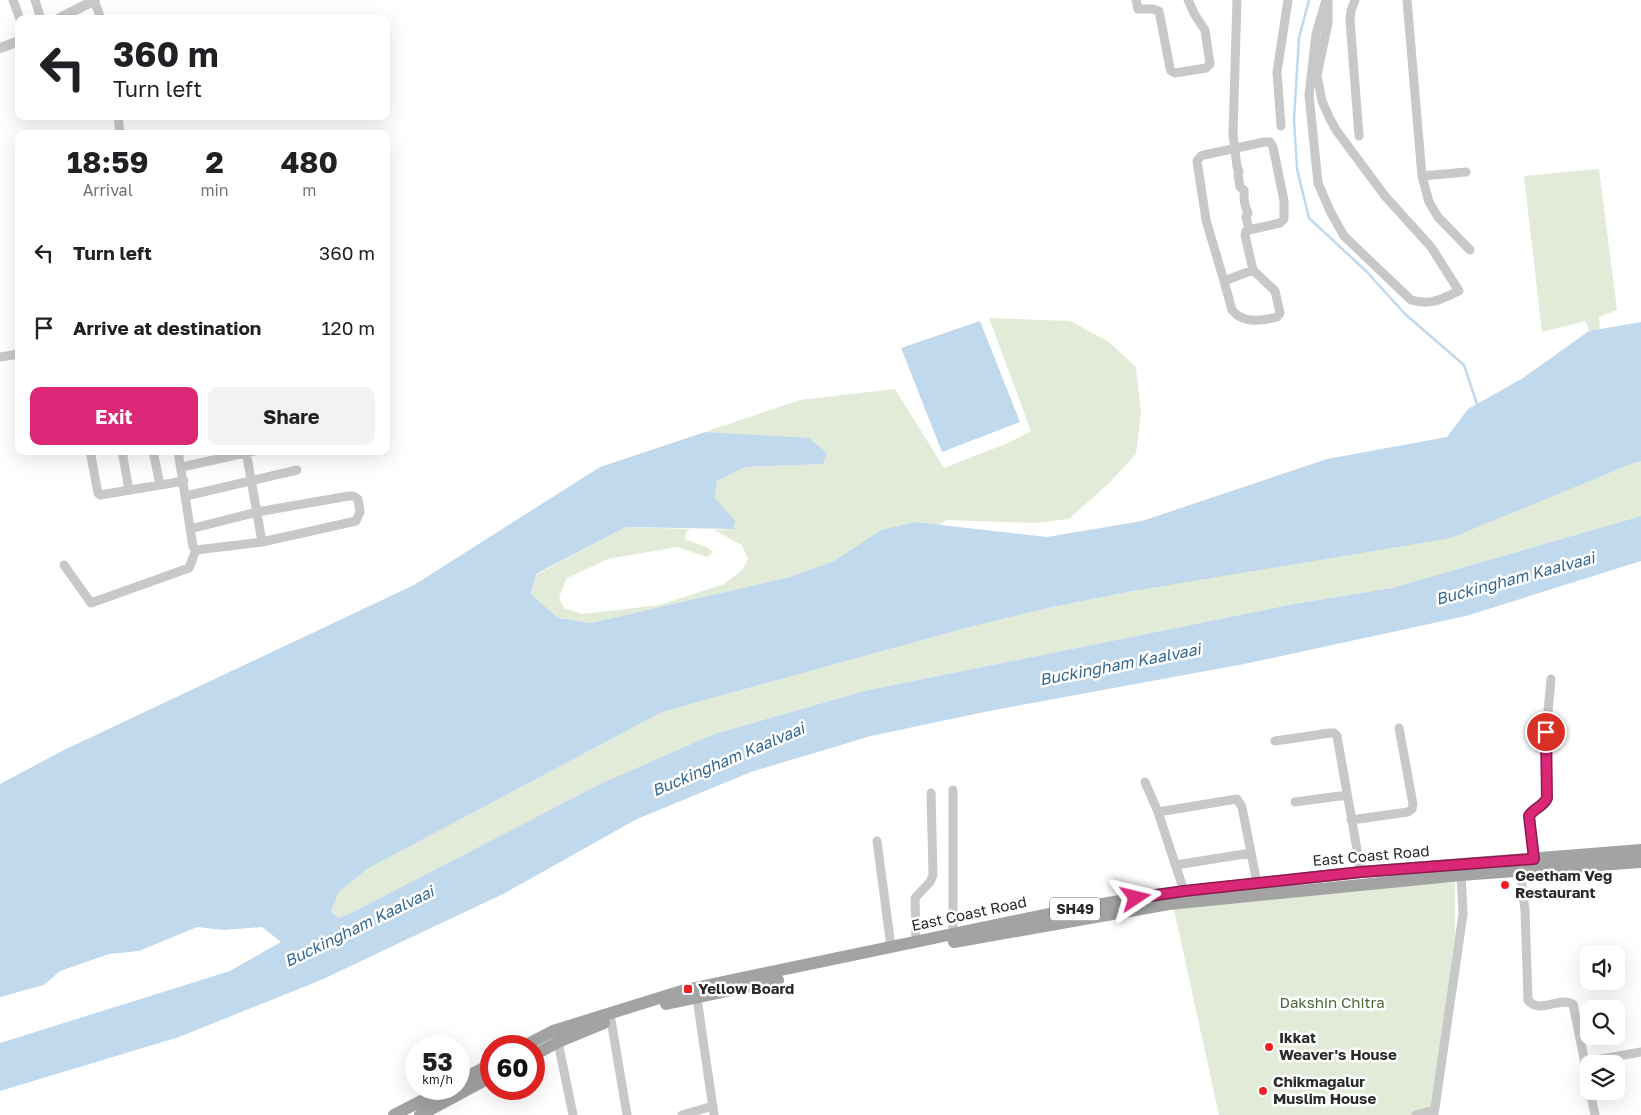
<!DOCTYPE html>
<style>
body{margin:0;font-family:"Golos Text",sans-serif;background:#f2f2f2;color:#202124;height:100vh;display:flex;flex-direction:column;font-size:19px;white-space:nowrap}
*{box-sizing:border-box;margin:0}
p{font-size:16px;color:#757577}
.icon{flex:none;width:28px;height:28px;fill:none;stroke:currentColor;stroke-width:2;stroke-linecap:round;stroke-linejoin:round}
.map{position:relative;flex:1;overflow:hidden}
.side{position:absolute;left:15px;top:130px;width:375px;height:325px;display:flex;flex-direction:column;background:#fff;border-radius:10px;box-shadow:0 5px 20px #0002}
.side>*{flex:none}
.banner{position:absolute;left:15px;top:15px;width:375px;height:105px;border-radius:10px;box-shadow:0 5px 20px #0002;background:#fff;color:#202124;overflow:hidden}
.buttons{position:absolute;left:1580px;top:945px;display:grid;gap:10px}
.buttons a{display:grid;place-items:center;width:45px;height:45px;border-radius:10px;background:#fff;box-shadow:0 5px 20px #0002;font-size:25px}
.speed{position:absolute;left:405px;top:1035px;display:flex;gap:10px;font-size:25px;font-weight:700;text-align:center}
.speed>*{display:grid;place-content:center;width:65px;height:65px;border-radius:50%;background:#fff;box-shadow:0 5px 20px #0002;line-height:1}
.speed small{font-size:12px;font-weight:400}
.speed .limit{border:8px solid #d22;background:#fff;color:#111}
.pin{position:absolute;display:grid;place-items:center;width:42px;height:42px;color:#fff;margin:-21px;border:2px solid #fff;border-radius:50%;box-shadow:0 1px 5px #0007}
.me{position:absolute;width:55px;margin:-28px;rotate:80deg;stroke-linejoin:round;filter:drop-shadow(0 0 4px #0008)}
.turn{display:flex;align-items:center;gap:18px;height:105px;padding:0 15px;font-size:22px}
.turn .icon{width:65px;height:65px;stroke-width:2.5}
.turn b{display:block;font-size:35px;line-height:42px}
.eta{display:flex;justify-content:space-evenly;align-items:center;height:85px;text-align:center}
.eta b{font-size:30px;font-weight:700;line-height:35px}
.action{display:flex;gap:10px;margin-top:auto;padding:10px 15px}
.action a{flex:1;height:58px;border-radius:10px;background:#db2777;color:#fff;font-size:20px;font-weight:700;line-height:58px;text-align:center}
.action a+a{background:#f2f2f2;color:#202124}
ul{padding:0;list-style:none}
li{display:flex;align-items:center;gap:15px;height:75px;padding:0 15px}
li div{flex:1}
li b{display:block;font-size:19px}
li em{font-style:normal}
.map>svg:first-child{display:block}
.green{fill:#e1ebd7}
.water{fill:#c1d9ed}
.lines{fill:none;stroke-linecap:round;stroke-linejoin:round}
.stream{stroke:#c1d9ed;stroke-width:2.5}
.minor{stroke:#c8c8c8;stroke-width:9}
.tertiary{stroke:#c8c8c8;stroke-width:10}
.primary{stroke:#a3a3a3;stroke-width:12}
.route-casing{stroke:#8e194d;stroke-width:12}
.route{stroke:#db2777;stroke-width:9}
.poi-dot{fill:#f01f24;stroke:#fff;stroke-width:2}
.labels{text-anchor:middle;stroke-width:5;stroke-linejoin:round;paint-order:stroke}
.shield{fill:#fff;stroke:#6b6b6b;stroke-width:1}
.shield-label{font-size:14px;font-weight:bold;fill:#2b2b2b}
.street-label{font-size:15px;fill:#2b2b2b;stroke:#fff}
.poi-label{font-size:15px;font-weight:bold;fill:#2b2b2b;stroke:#fff;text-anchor:start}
.park-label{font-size:15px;fill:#4c6937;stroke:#fff}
.water-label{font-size:16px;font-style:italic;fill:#356992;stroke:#fff}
</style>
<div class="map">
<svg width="1641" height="1115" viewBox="0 0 1641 1115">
<rect width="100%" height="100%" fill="#fff"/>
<!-- green -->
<path class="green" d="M1599,169L1617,310L1599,317L1600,329L1589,331L1586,321L1542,332L1524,176Z
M989,318L1070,321L1109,342L1136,367L1141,413L1136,454L1109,483L1069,519L1036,523L947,520L938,525L915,522L881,530L834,561L790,577L591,623L558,618L531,594L536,575L626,527L690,529L685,534V539L706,547L713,552L707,557L677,547L608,559L567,578L559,597L564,608L582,614L660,605L724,584L742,570L748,559L742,545L714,530L733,529L715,498L717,481L745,467L823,464L748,435L705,432L800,400L895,389L944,468L1008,443L1031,431Z
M1641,461V516L1392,588L1294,604L864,691L714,734L600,784L351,913L338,918L331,911L339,892L367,869L662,712L966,628L1048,608L1133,591Z
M1455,882V936L1430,1115H1219L1173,905L1356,888Z"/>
<!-- water -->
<path class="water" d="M980,321L1020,422L942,452L901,348Z
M1641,322V461L1633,463L1451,538L1133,591L1048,608L966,628L662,712L367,869L339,892L331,911L338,918L351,913L600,784L714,734L864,691L1294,604L1392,588L1641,516V561L1466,616L1244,664L989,711L871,736L751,772L637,819L505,893L321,980L179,1037L0,1091V1043L230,971L281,942L262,927L224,930L197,927L139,951L109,954L60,971L44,985L0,997V784L64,750L414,585L600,467L705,432L809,438L827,453L823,464L745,467L717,481L715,498L735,521L733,529L626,527L536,574L531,594L558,618L591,623L790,577L834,561L881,530L915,522L1047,537L1142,521L1327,459L1447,437L1468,409L1523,378L1589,331Z"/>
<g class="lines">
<!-- stream -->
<path class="stream" d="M1309,0L1299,38L1294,119L1297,169L1309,218L1367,272L1405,314L1464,365L1477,404"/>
<!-- minor -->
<path class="minor" d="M13,0L20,19
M35,0L41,19
M94,0L101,19
M1136,0L1138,9H1153L1159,11L1170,68L1171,71L1175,73L1206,68L1210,64L1205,30L1195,15L1188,0
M1237,0L1233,134L1237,167L1239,171L1238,175L1240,187L1244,190C1244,199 1244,205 1248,213L1246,217L1249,230
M1326,0L1316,34L1309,95L1318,183L1330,211L1344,236L1411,300C1431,306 1441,299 1459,291L1431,247L1385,196L1336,130L1329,117L1322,101L1317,75L1328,23V0
M1355,0L1351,11L1350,20L1359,136
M1407,0L1422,176L1429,202L1438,217L1470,250
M118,116L120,134
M1281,126L1277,72L1288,0
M1422,176L1466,172
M1224,281L1206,220L1197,161L1201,156L1204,155L1264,142H1270L1273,147L1284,201V219L1280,223L1249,230L1246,231L1245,235L1253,270L1275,291L1280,313L1277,317C1262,321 1243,324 1232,310L1224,281L1253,270
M0,357L19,354
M90,451L98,493L100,495L184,481
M122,451L129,490
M153,451L160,485
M178,451L193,547L196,550L262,542L246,451
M182,467L254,451
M186,496L297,470
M190,529L257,512L349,496H353L358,499L360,512L356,521L262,542
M64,565L91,603L189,568L196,550
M1275,741L1330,733H1334L1337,736L1361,872
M1145,782L1158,812L1184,891
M1295,802L1347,795
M1158,812L1237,799L1242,807L1257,883
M1351,820L1408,812L1412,809L1413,804L1399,728
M877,841L891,947
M1534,859L1529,816L1533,812L1542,806L1547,798L1545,744L1551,679
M1176,865L1251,853
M1520,871L1525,910L1528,1000C1539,1015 1560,996 1573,1004L1589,1083
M953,934V790
M916,942L915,898L930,882L933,875L931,793
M697,998L714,1115
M611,1020L627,1115
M558,1042L573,1115
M1585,1062L1641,1052
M1590,1091L1595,1115
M682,1115L713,1106
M1416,1115L1434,1110
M1434,1115L1463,914L1461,875"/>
<!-- tertiary -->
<path class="tertiary" d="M58,19L95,0
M0,48L19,41"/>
<!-- primary -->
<path class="primary" d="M954,942L1169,904L1461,875L1641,862
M666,1004L778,980
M524,1046L553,1031L685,990L1068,910L1154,895L1361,872L1641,850
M534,1055L558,1042L604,1023
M459,1081L491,1064
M394,1115L444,1089
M420,1115L491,1077"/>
</g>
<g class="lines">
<!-- route casing -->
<g class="route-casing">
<path id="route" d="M1136,898L1184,891L1361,872L1534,859L1529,816C1534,808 1543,807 1547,798L1546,732"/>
</g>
<!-- route -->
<use href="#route" class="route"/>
</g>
<!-- markers -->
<g class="poi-dot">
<circle cx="1505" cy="885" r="5"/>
<rect x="683" y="984" width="10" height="10" rx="2.5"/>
<circle cx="1269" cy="1047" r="5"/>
<circle cx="1263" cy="1091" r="5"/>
</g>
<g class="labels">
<!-- shield labels -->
<rect class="shield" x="1050" y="897.5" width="50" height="23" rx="4"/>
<g class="shield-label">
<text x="1075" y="914">SH49</text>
</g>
<!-- street labels -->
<g class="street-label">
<text transform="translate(1371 856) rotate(-5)" y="5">East Coast Road</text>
<text transform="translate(969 914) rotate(-12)" y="5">East Coast Road</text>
</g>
<!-- poi labels -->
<g class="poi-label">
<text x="1515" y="881">Geetham Veg<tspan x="1515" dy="17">Restaurant</tspan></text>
<text x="698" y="994">Yellow Board</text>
<text x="1279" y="1043">Ikkat<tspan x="1279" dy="17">Weaver's House</tspan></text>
<text x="1273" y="1087">Chikmagalur<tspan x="1273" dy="17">Muslim House</tspan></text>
</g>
<!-- park labels -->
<g class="park-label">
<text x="1332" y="1008">Dakshin Chitra</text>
</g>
<!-- water labels -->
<g class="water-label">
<text transform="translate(1515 578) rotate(-15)" y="6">Buckingham Kaalvaai</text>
<text transform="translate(1120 664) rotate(-11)" y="6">Buckingham Kaalvaai</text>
<text transform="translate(728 759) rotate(-23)" y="6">Buckingham Kaalvaai</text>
<text transform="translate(359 926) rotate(-26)" y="6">Buckingham Kaalvaai</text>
</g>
</g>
</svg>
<div class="buttons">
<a><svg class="icon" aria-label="sound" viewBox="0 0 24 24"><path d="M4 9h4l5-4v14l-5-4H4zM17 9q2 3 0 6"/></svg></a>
<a><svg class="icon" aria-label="search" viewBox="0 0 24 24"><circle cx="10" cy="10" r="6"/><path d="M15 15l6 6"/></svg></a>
<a><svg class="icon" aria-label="layers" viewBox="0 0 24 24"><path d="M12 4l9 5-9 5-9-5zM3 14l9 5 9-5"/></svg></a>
</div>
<div class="speed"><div>53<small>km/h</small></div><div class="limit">60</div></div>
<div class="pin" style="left:1546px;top:732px;background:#d93025"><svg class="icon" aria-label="arrive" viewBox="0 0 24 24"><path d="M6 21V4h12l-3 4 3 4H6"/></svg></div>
<svg class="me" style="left:1136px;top:898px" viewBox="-20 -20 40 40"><path d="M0-17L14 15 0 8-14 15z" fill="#db2777" stroke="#fff" stroke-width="4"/></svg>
<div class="banner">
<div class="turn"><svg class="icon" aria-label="left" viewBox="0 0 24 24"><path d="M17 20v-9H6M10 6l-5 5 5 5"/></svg><div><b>360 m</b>Turn left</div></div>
</div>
<section class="side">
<div class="eta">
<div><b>18:59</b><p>Arrival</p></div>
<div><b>2</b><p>min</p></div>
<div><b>480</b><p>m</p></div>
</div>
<ul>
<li><svg class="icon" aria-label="left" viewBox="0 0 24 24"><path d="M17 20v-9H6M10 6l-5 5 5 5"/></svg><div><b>Turn left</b></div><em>360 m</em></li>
<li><svg class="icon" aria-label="arrive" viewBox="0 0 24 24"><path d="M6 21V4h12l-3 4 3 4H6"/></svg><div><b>Arrive at destination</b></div><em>120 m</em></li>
</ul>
<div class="action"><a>Exit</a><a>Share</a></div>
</section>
</div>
